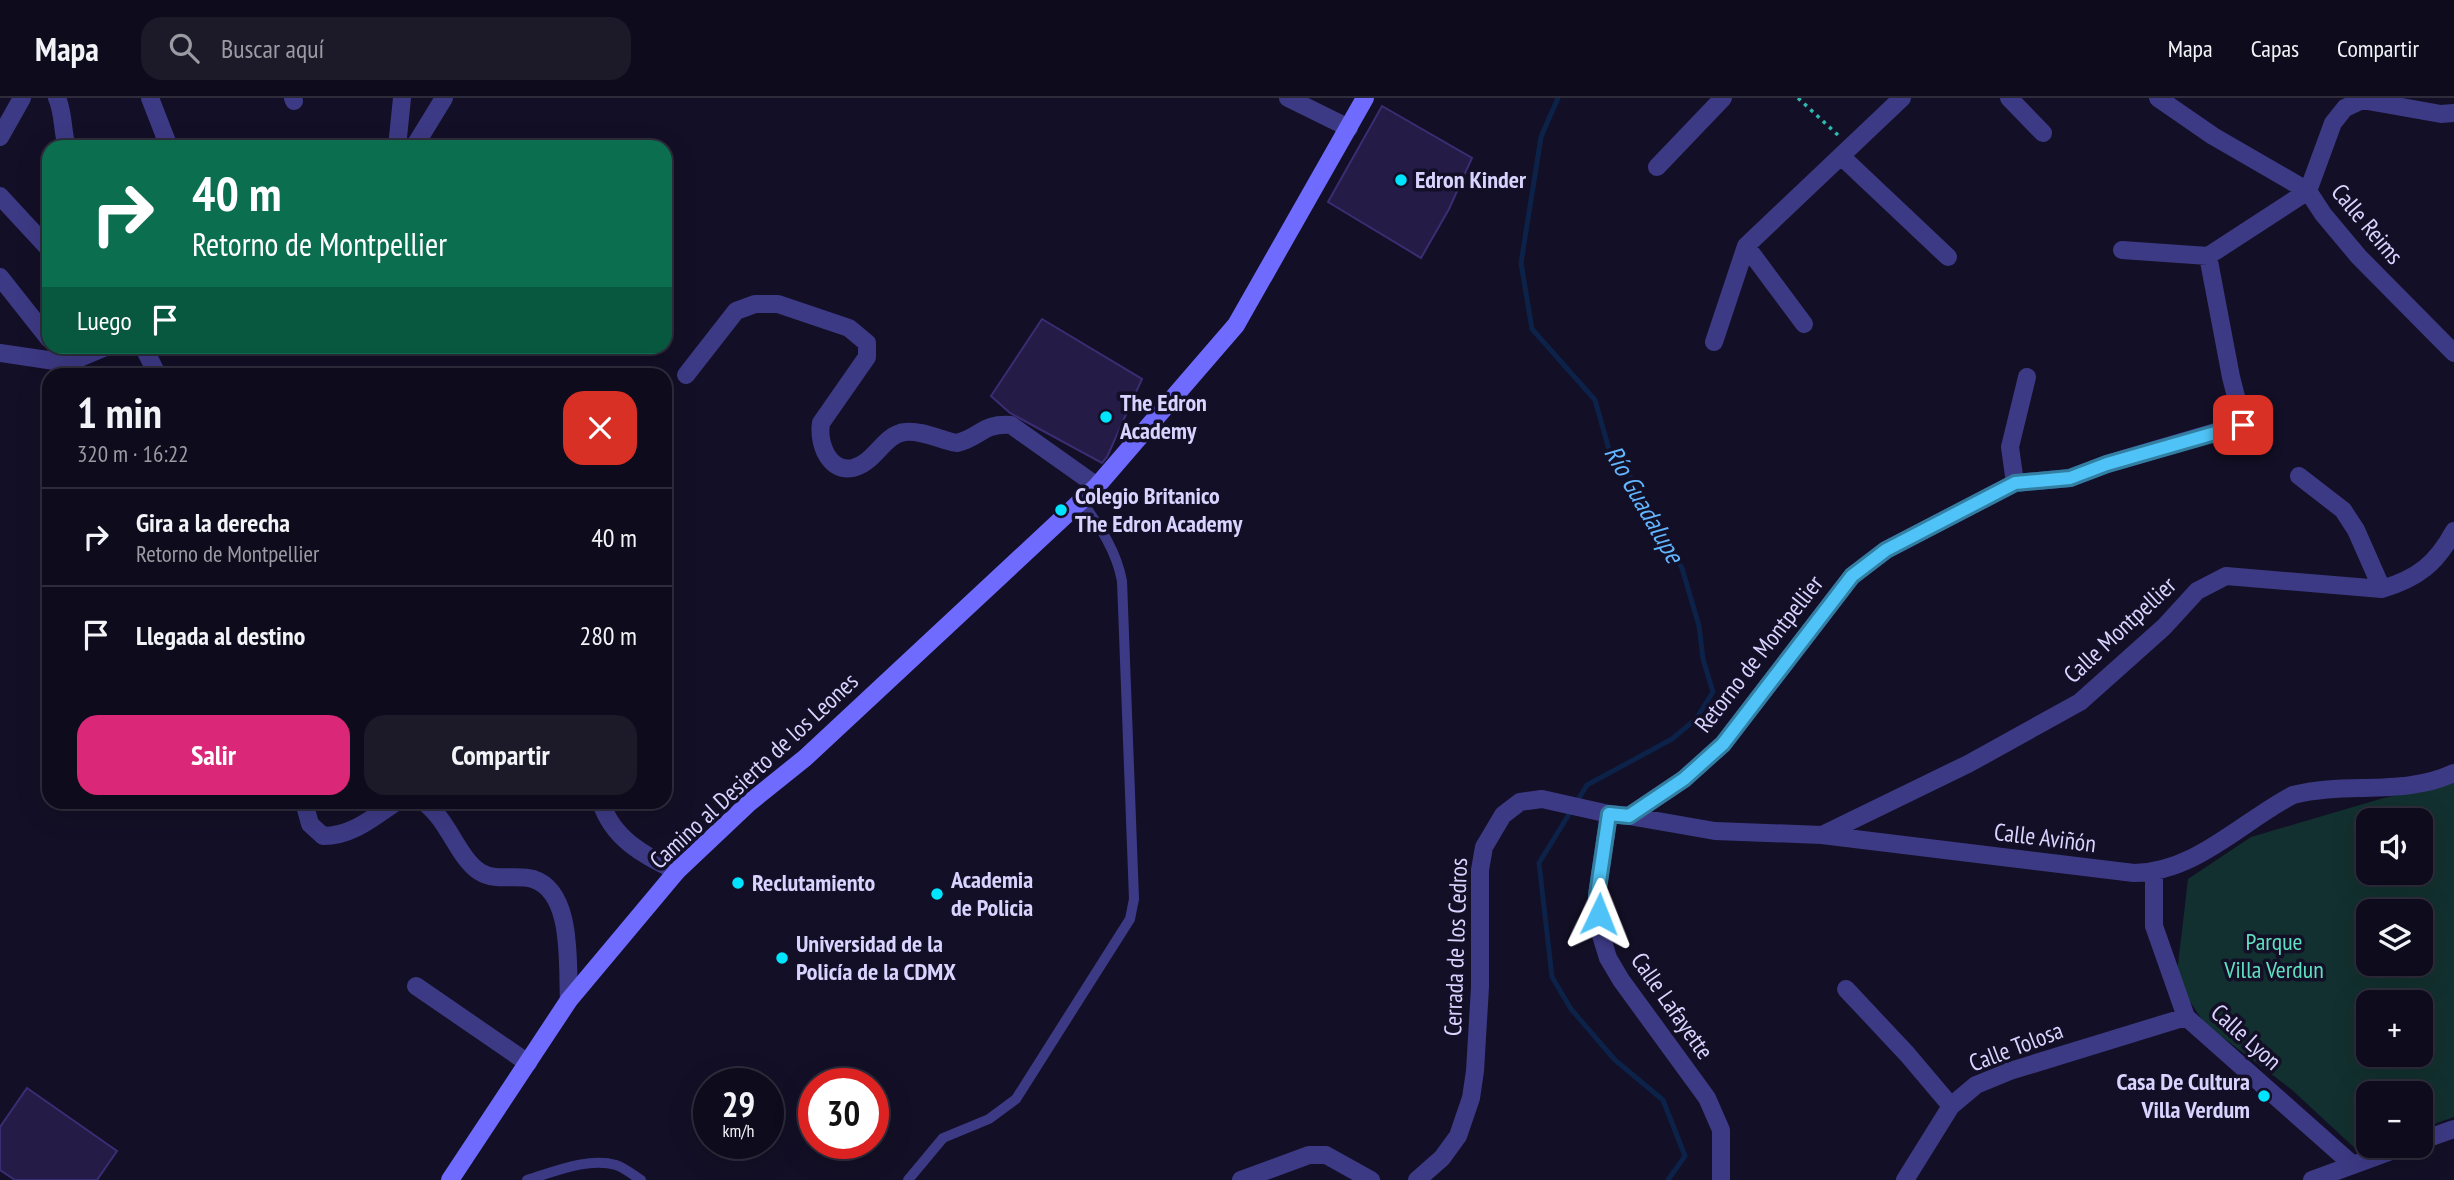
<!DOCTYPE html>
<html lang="es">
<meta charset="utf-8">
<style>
body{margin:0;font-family:"PT Sans Narrow",sans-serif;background:#1c1929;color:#f1f3f6;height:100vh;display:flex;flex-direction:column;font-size:26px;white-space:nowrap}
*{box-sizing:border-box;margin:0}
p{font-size:23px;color:#9b9ba3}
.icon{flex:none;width:38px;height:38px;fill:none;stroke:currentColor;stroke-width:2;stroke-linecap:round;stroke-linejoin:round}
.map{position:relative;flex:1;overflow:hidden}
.sheet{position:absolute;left:42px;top:270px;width:630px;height:441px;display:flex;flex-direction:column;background:#0e0b1c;border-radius:21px;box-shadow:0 7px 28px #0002,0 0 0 2px #2e2b3b}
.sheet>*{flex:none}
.hud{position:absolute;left:42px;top:42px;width:630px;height:214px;border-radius:21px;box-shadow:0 7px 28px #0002,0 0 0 2px #2e2b3b;background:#0b6e4f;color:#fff;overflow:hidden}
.buttons{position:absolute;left:2356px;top:710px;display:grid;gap:14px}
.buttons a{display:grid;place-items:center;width:77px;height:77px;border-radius:14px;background:#0e0b1c;box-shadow:0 7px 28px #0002,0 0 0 2px #2e2b3b;font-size:35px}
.speed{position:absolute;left:693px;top:970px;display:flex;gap:14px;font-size:35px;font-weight:700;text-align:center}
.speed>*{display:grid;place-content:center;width:91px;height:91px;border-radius:50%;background:#0e0b1c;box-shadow:0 7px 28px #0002,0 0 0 2px #2e2b3b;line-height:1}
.speed small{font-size:18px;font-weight:400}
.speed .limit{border:10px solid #d22;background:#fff;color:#111}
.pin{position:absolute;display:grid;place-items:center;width:60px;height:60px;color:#fff;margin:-30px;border-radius:14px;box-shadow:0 4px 10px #0006}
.me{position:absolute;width:77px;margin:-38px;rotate:2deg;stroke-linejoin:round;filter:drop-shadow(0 0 5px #0008)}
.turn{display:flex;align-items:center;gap:24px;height:147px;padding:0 35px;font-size:32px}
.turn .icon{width:91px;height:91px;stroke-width:2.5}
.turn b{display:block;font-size:49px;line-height:60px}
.then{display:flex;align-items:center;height:66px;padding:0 35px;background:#0003;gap:14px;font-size:26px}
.round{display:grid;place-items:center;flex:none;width:74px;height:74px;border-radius:21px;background:#1c1929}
.summary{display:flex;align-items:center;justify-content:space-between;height:119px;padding:0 35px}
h1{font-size:42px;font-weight:600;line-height:52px}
.primary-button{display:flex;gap:14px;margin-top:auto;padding:14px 35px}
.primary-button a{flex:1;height:80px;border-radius:21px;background:#db2777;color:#fff;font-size:28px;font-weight:600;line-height:80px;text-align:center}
.primary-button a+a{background:#1c1929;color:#f1f3f6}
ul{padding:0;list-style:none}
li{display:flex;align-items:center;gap:21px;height:98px;padding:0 35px;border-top:2px solid #2e2b3b}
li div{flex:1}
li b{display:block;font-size:26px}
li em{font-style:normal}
header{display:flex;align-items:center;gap:42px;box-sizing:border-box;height:98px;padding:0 35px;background:#0e0b1c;border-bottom:2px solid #2e2b3b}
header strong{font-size:33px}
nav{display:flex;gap:38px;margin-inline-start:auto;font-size:24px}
.search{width:490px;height:63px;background:#1c1929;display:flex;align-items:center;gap:18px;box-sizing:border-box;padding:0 24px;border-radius:21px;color:#9b9ba3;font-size:26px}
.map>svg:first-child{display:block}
.green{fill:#12302f;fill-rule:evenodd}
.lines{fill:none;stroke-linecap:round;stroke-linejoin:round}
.stream{stroke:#0c2248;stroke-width:5}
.building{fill:#241b47;stroke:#3b2d73;stroke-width:2}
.path{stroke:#2fb8b0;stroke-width:3.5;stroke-dasharray:3.5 5;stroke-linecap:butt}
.lane{stroke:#3d3a85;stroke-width:10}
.street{stroke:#3d3a85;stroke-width:18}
.secondary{stroke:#6f6bff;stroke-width:18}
.route-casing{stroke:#337fa1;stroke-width:18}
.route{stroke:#4fc3f7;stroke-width:12}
.poi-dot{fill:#00e5ff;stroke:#130f26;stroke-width:2.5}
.labels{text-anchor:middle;stroke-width:7;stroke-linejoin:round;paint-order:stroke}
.poi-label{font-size:24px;font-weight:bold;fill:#d9d4ff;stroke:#130f26;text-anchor:start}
.street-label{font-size:24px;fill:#d9d4ff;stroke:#130f26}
.park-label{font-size:24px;fill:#5fe0c0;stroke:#130f26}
.water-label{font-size:26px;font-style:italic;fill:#62b6ff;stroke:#130f26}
</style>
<header>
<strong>Mapa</strong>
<div class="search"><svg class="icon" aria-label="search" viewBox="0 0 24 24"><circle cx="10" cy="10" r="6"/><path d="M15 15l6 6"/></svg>Buscar aquí</div>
<nav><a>Mapa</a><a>Capas</a><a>Compartir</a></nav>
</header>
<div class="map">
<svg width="2454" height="1082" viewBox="0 0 2454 1082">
<rect width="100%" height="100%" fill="#130f26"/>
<!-- green -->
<path class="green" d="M2454,683V1019L2420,1031V996H2368V1048H2372L2358,1053L2291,991L2205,926L2176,883L2188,781L2251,739L2380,701ZM2368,723H2420V775H2368ZM2368,814H2420V866H2368ZM2368,905H2420V957H2368Z"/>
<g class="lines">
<!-- stream -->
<path class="stream" d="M1558,0L1541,39L1521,165L1532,231L1595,302L1610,355L1639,389L1653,420L1682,470L1699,528L1703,561L1713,594L1696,621L1672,641L1587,687L1539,765L1552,879L1571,911L1615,962L1663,1002L1685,1058L1668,1082"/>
</g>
<!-- building -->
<path class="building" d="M1382,8L1472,60L1449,111L1421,160L1328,104Z
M1042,221L1142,281L1107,359L1102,365L1010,315L991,298Z
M27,990L117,1053L97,1082H15L0,1072V1029Z"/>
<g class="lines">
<!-- path -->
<path class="path" d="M1798,0L1839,38"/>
<!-- lane -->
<path class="lane" d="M527,1082C554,1074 588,1059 616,1067C625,1070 633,1077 641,1082
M908,1082L943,1040L989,1021L1016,1001L1130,821L1134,801L1122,483C1116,451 1099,428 1081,402"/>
<!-- street -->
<path class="street" d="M57,0C64,16 62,33 67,49
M150,0L169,49
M293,0L294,3
M1288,0L1349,30
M2009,0L2043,35
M2158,0L2213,38L2308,93L2323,116L2359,159L2454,255
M0,39L22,0
M397,49L402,0
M414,49L444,0
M1841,58L1948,159
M1657,69L1723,0
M0,98L49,151
M1746,148L1804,226
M2122,152L2208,158L2308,93L2333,25L2345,10L2362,2L2441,16L2454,15
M0,179L49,241
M1714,244L1746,148L1902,0
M143,248L157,276
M0,255L68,265
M68,265L108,248
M686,277L736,213L755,206H778L849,230L867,245V259L821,325C818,344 828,375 853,370C875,365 884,336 905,334C922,332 940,342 957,345C981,339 982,325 1011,327L1097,388
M2299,378L2343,412L2356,432L2382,491
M2015,385L2010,349L2027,279
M304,704L310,726L323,738C352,738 374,719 396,704
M424,704C449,723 458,760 480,774C496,784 516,776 533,781C574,794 567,868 569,902
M601,704C612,740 644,758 677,773
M1609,716L1597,797L1600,834L1608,860L1621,882L1707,1000L1721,1032V1082
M1629,718L1684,681L1723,646L1852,478L1886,452L2015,385L2070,380L2107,366L2243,326L2231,279L2208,158
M1822,737L1968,666L2080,604L2164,529L2197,493L2226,478L2382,491C2418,480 2436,466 2454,433
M2154,775V828L2186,919L2353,1067
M416,888L528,965
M1846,891L1907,956L1951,1008
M2420,1043L2454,1031
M1241,1082L1309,1057H1326L1371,1082
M1417,1082L1442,1060L1458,1038L1471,1000L1475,973L1480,889V772L1484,749L1503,717L1520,704L1542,701L1609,716L1629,718L1715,733L1822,737L2134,775C2196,774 2241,724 2293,697C2346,683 2403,699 2454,675
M1905,1082L1951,1008L1976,987L2010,973L2186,919
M2312,1082L2405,1048"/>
<!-- secondary -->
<path class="secondary" d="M450,1082L569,902L677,773L749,705L805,660L1097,388L1236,227L1365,0"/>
</g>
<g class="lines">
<!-- route casing -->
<g class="route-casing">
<path id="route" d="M1599,816L1597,797L1609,716L1629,718L1684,681L1723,646L1852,478L1886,452L2015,385L2070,380L2107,366L2243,327"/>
</g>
<!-- route -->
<use href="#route" class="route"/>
</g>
<!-- markers -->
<g class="poi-dot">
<circle cx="1401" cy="82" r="7"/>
<circle cx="1106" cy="319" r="7"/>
<circle cx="1061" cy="412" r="7"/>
<circle cx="738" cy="785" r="7"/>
<circle cx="937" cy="796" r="7"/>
<circle cx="782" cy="860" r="7"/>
<circle cx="2264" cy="998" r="7"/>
</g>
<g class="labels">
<!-- poi labels -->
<g class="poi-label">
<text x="1415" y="90">Edron Kinder</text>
<text x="1120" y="313">The Edron<tspan x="1120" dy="28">Academy</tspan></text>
<text x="1075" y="406">Colegio Britanico<tspan x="1075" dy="28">The Edron Academy</tspan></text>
<text x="951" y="790">Academia<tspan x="951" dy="28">de Policia</tspan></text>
<text x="752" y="793">Reclutamiento</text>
<text x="796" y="854">Universidad de la<tspan x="796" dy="28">Policía de la CDMX</tspan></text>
<text x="2250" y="992" text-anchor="end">Casa De Cultura<tspan x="2250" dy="28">Villa Verdum</tspan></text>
</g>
<!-- street labels -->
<g class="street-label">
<text transform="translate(2367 126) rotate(50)" y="8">Calle Reims</text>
<text transform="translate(2120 532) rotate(-43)" y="8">Calle Montpellier</text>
<text transform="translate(1759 556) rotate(-52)" y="8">Retorno de Montpellier</text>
<text transform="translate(754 673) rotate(-43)" y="8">Camino al Desierto de los Leones</text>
<text transform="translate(2045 740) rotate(7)" y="8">Calle Aviñón</text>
<text transform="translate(1456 849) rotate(-88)" y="8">Cerrada de los Cedros</text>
<text transform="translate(1672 908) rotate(55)" y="8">Calle Lafayette</text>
<text transform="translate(2246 939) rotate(42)" y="8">Calle Lyon</text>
<text transform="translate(2016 949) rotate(-21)" y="8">Calle Tolosa</text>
</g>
<!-- park labels -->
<g class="park-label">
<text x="2274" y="852">Parque<tspan x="2274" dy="28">Villa Verdun</tspan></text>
</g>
<!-- water labels -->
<g class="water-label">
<text transform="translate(1644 406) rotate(60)" y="9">Río Guadalupe</text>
</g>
</g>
</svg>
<div class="buttons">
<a><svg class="icon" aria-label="sound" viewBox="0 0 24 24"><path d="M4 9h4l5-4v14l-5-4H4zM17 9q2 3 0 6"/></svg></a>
<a><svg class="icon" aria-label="layers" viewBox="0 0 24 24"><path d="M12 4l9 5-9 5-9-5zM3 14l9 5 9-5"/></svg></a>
<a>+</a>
<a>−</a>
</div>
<div class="speed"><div>29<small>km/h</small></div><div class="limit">30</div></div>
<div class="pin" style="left:2243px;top:327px;background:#d93025"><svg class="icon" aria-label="arrive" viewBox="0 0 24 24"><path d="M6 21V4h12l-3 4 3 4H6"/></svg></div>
<svg class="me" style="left:1599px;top:816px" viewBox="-20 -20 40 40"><path d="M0-17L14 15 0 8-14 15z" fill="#4fc3f7" stroke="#fff" stroke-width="4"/></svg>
<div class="hud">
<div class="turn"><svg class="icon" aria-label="right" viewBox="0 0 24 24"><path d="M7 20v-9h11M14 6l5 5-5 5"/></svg><div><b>40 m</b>Retorno de Montpellier</div></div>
<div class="then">Luego<svg class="icon" aria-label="arrive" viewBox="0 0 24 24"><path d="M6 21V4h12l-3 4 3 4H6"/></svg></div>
</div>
<section class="sheet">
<div class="summary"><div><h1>1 min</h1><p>320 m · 16:22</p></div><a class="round" style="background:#d93025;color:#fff"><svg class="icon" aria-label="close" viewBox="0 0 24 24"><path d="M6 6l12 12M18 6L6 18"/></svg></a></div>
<ul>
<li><svg class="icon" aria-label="right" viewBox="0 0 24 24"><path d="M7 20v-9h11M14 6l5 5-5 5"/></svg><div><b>Gira a la derecha</b><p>Retorno de Montpellier</p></div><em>40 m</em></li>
<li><svg class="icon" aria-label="arrive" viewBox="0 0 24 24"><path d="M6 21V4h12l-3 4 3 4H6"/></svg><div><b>Llegada al destino</b></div><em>280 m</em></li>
</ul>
<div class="primary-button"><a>Salir</a><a>Compartir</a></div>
</section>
</div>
